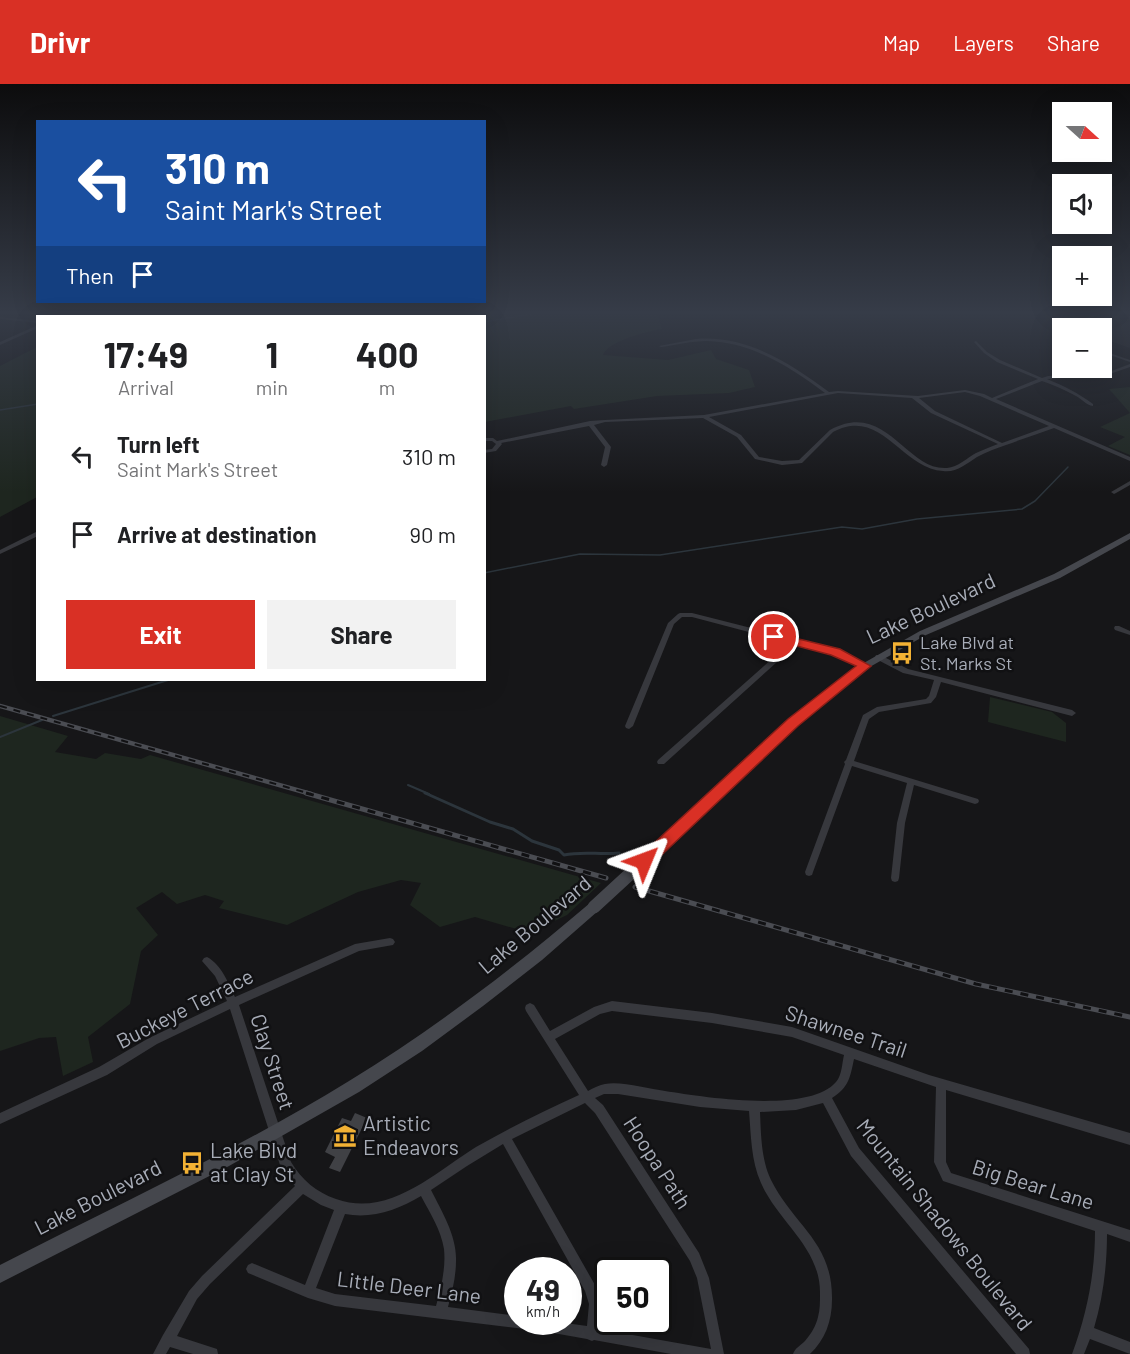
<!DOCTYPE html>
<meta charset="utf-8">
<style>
body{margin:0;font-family:Barlow,sans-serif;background:#f2f2f2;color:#202124;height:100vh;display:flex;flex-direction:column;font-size:22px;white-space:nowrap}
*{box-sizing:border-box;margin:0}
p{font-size:20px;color:#757577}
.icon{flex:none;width:33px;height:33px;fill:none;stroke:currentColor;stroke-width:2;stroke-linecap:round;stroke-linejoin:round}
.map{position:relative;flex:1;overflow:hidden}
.panel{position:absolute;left:36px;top:231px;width:450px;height:366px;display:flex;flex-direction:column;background:#fff;border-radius:0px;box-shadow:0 6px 24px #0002}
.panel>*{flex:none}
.guide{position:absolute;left:36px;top:36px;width:450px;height:183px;border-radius:0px;box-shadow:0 6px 24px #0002;background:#1a4fa0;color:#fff;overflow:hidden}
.needle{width:39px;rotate:111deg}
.buttons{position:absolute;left:1052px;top:18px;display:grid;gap:12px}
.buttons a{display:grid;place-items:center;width:60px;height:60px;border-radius:0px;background:#fff;box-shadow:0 6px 24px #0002;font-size:30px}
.speed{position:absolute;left:504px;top:1173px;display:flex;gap:12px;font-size:30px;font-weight:700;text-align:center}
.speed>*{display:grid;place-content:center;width:78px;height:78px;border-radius:50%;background:#fff;box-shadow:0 6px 24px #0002;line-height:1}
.speed small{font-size:15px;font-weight:400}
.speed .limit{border:3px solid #111;border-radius:9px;background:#fff;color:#111}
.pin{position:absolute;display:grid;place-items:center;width:51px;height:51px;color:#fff;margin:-26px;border:3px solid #fff;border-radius:50%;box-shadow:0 2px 6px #0007}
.me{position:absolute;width:66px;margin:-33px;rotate:46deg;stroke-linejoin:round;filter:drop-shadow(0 0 4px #0008)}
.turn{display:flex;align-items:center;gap:21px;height:126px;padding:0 30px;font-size:27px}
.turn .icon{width:78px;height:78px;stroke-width:2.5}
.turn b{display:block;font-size:42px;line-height:51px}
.then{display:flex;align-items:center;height:57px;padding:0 30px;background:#0003;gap:12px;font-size:22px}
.eta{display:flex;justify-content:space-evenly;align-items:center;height:102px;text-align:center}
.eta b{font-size:36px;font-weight:700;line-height:42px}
.cta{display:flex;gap:12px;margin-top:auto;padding:12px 30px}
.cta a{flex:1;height:69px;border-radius:0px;background:#d93025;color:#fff;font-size:24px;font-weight:700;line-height:69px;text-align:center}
.cta a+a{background:#f2f2f2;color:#202124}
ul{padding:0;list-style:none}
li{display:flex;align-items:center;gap:18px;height:78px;padding:0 30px}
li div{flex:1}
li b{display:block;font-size:22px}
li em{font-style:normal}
header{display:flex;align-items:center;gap:36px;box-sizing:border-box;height:84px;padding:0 30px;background:#d93025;color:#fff}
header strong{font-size:28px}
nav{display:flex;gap:33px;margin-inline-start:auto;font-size:21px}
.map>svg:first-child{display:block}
.built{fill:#222225}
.green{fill:#1e261f}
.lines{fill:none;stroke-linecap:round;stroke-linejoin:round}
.stream-far2{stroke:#2c353c;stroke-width:1.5}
.stream-far1{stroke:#2c353c;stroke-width:2}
.stream{stroke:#2c353c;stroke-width:3}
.building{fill:#404145}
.street{fill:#37383d;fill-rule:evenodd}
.secondary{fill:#45474d;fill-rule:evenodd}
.rail-far1-casing{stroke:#4a4c52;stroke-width:4.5}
.rail-casing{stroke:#4a4c52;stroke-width:5}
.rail-far1{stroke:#111113;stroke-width:2;stroke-dasharray:7;stroke-linecap:butt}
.rail{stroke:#111113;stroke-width:3;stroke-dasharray:8;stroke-linecap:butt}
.secondary-bridge{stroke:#45474d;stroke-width:13}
.route{fill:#d93025;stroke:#8d1f18;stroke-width:1.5}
.labels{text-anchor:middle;stroke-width:5;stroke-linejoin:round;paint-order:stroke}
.poi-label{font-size:18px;fill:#a8adb8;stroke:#111113;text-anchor:start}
.near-street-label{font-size:21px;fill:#a8adb8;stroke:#111113}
.near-poi-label{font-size:21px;fill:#a8adb8;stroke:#111113;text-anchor:start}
</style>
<header>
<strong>Drivr</strong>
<nav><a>Map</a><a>Layers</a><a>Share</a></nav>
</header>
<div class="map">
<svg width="1130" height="1270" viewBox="0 0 1130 1270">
<rect width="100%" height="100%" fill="#161618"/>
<!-- built -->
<path class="built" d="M1130,237V264L1101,254V249Z"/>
<!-- green -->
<path class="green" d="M188,230H330L332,232H180Z
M368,230H657L662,245C648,247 608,257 603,271L668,276L711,266L716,275L749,286L755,303L729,309L657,312L574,325L571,322L485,338L484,232H357Z
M37,263V413L0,433V282Z
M1130,303V371L1108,362L1125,353L1100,343L1130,329L1109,305Z
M990,613L1052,628L1066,639V658L988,638Z
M0,632L68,652L55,668L96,675L105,669L141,675L150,671L601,799L567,831L530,849L475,833L440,843L410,821L421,799L401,796L358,808L287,841L219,824L224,817L205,811L177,820L162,808L136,824L158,851L141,867L130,920L88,953L93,978L63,992L56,953L39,954L0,967Z"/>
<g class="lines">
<!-- stream-far2 -->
<path class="stream-far2" d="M484,238L531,230
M0,326L38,320
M484,489L580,470L660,471L842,443L862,445L917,435L1022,425L1035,417L1068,383"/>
<!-- stream-far1 -->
<path class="stream-far1" d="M53,632L168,596
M0,653L42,636
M408,701L429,710"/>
<!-- stream -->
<path class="stream" d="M425,709L490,738L513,745L532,757L559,766L564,771C583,767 600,771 619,769"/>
</g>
<!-- building -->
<path class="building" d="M355,1029L367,1034L340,1088L329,1084L335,1073L325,1068L342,1034L351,1037Z"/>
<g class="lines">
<!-- street -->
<path class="street" d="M134,230H142L134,232H128Z
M1096,230H1101L1066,244H1062Z
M0,233L38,237V239L0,235Z
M38,241V244L0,261V258Z
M696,255C747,251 790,279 829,308L838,307L918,312L965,306L984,310L992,314L1038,295L997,278L984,269L974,258L976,257L987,268L1000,276L1042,294L1048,292L1106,289L1130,280V283L1107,291L1047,295C1064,302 1078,309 1093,320V322C1086,321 1082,315 1076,312C1065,306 1054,301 1042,297L996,315L1130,373V377L1054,344C1038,350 1022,355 1006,361C997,364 986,368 977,373C966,380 956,389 943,387C901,384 881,322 833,348L802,379L782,381L755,375L737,353L703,334L605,338L594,341L611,363L607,381L604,383L601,381L605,363L589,342L501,359L502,360L496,367L484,369V366L492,365L496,360L492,357H484V354H493L497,357L590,337L605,336L704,331L825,309C790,283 752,258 707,257C692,257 676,261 661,263L659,262ZM965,308L980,312L1049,342L1002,359L935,327L919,314ZM838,309L912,314L931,329L998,360C990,363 983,366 976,369C967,374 958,383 947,384C906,387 886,315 830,346L799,376L782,377L759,373L741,351L709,333Z
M1101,266L1130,276V278L1101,268Z
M1130,397V401L1116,409L1114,410L1111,408Z
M38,447V452L0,470V466Z
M680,529H692L837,566L867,580L869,582L865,584H863L833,570L797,560L664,680H658L657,678L658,676L790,559L692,533H682L674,540L633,642L629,645L626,644L625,642L668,539L678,530Z
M1115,542H1119L1130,547V551L1115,546L1114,544Z
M876,571H880L908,585L1072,626L1076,629L1072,632L941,598L936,613L931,619L879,628L869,635L854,677L978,715L979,717L978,719L975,720L914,701L905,739L899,794L898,797L895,798L892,797L891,794L897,739L907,699L852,682L813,788L812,791L809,792L806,791L805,788L845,680L844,678L846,676L863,631L877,623L926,615L929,612L934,596L903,589L876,575L875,573Z
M390,854L393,855L395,858L393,861L359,867L239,921L291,1078C302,1096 316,1108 336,1115C389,1134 434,1089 476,1063C509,1044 544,1027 579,1011L526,927L525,924L526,921L530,919L534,921L550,947L594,923L612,917L712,929L792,943L929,991L1130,1049V1061L946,1006V1078L951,1089L1130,1146V1158L1107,1150C1107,1182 1103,1214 1094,1244L1130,1258V1270L1090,1255L1084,1270H1072C1087,1230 1095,1189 1095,1147L943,1097L934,1078L936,1003L854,975C850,994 849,1003 832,1014L859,1064L1029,1265L1030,1270H1016L851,1072L823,1019L796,1026L760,1028C761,1050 761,1075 771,1096C794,1142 833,1158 832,1216C832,1237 825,1256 810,1270H793C795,1264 800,1262 805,1257C811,1250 816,1242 818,1233C820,1226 820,1218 820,1210C821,1164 779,1139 761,1099C751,1077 751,1051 749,1027L700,1023L618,1010H604L595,1014L603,1021L699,1169L709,1194L724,1270H671L594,1256L592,1257L587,1255L542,1247L335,1222L308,1214L248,1189L246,1185L248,1181L252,1179L305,1201L334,1126L321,1121L303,1110L210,1200L197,1215L177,1252L217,1265L218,1270H193L170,1263L166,1270H153L163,1251L189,1207L202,1192L295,1102L286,1091L280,1081L230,925L157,960L107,991L0,1040V1029L99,983L149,954L227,917L215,892L202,877L204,874L207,873C222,881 228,899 235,913L355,860ZM612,927L712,939L792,953L844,971C842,979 842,991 836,998C809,1030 703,1013 665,1007C648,1005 622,997 605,1000C600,1001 593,1004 588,1007L555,955L600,930ZM585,1019L595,1029L690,1177L697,1194L711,1265L599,1245L601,1220L595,1201L512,1055ZM503,1060L585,1207L589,1220L587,1242L558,1238H518V1232L448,1223C452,1208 456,1193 456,1177C457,1152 442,1128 431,1106L467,1082ZM421,1112C430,1129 441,1146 444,1165C446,1184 441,1204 436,1222L335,1210L316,1204L345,1130C372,1135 398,1126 421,1112Z"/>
<!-- secondary -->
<path class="secondary" d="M1130,449V455L1060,494L926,551L868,584L797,642L648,781L644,782L640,781L638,777L640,773L789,636L862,580L920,547L1054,490Z
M594,818L598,819L600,823L598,827L542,876L483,922L422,967L359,1008L229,1082L0,1199V1181C117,1121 237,1066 349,997C434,945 514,884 590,819Z"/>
<!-- rail-far1 casing -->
<g class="rail-far1-casing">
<path id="rail-far1" d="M0,622L311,710"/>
</g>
<!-- rail casing -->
<g class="rail-casing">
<path id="rail" d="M306,709L606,794
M635,803L976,900L1130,933"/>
</g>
<!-- rail-far1 -->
<use href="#rail-far1" class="rail-far1"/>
<!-- rail -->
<use href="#rail" class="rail"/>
<!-- secondary-bridge -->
<path class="secondary-bridge" d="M594,823L644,777"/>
</g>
<!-- sky -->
<linearGradient id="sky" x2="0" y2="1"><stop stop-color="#0c0c0d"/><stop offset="0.56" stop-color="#363c48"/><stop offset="1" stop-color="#363c48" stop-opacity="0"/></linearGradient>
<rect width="1130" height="408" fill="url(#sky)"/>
<!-- route -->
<path class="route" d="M774,549L840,565L871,582L798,642L650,782H639L636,777L639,773L788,635L856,582L831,571L770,555V550Z"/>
<!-- icons -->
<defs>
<g id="bus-bare" transform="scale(1.8)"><path d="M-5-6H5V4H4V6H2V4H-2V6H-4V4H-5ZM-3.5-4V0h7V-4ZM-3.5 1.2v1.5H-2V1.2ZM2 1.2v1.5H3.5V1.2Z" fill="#f2b134" stroke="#111113" stroke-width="2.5" paint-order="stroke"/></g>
<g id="museum-bare" transform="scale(1.8)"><path d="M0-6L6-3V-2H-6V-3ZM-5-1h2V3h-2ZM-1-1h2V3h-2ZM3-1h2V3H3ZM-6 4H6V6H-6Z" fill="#f2b134" stroke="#111113" stroke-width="2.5" paint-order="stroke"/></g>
</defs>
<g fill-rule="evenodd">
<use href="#bus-bare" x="902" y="569"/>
<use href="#museum-bare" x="345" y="1052"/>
<use href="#bus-bare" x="192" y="1079"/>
</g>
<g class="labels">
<!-- poi labels -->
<g class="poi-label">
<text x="920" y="565">Lake Blvd at<tspan x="920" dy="21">St. Marks St</tspan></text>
</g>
<!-- near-street labels -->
<g class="near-street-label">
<text transform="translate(931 525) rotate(-25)" y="7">Lake Boulevard</text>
<text transform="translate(535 841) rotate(-40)" y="7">Lake Boulevard</text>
<text transform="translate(185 925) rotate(-27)" y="7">Buckeye Terrace</text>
<text transform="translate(846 948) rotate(18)" y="7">Shawnee Trail</text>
<text transform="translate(272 978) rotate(72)" y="7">Clay Street</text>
<text transform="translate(657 1079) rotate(57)" y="7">Hoopa Path</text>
<text transform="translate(1033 1101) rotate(17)" y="7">Big Bear Lane</text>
<text transform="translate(98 1114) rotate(-27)" y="7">Lake Boulevard</text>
<text transform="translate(944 1141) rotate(51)" y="7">Mountain Shadows Boulevard</text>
<text transform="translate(409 1204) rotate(7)" y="7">Little Deer Lane</text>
</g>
<!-- near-poi labels -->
<g class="near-poi-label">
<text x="363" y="1047">Artistic<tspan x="363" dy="24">Endeavors</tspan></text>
<text x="210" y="1074">Lake Blvd<tspan x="210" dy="24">at Clay St</tspan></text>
</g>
</g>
</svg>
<div class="buttons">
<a><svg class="needle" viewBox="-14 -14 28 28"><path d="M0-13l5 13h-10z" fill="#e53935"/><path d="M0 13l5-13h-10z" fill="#757577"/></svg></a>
<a><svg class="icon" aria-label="sound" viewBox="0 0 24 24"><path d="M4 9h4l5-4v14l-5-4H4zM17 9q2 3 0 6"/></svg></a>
<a>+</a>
<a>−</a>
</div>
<div class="speed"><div>49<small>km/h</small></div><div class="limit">50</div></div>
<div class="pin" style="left:774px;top:553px;background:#d93025"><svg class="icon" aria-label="arrive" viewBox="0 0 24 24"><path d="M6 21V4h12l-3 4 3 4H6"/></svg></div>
<svg class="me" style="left:644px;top:777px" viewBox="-20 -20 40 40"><path d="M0-17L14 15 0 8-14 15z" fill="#d93025" stroke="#fff" stroke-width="4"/></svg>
<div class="guide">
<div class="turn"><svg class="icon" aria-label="left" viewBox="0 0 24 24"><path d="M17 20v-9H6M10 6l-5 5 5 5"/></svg><div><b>310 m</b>Saint Mark's Street</div></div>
<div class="then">Then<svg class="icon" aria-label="arrive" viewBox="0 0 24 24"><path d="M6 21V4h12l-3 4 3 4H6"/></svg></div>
</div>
<section class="panel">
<div class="eta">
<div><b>17:49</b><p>Arrival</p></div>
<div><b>1</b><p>min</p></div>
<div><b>400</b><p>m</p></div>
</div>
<ul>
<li><svg class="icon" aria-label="left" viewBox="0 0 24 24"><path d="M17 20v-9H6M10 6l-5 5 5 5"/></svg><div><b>Turn left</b><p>Saint Mark's Street</p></div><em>310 m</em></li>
<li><svg class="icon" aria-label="arrive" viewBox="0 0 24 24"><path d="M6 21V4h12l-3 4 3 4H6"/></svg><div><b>Arrive at destination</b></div><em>90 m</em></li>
</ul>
<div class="cta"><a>Exit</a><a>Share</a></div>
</section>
</div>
